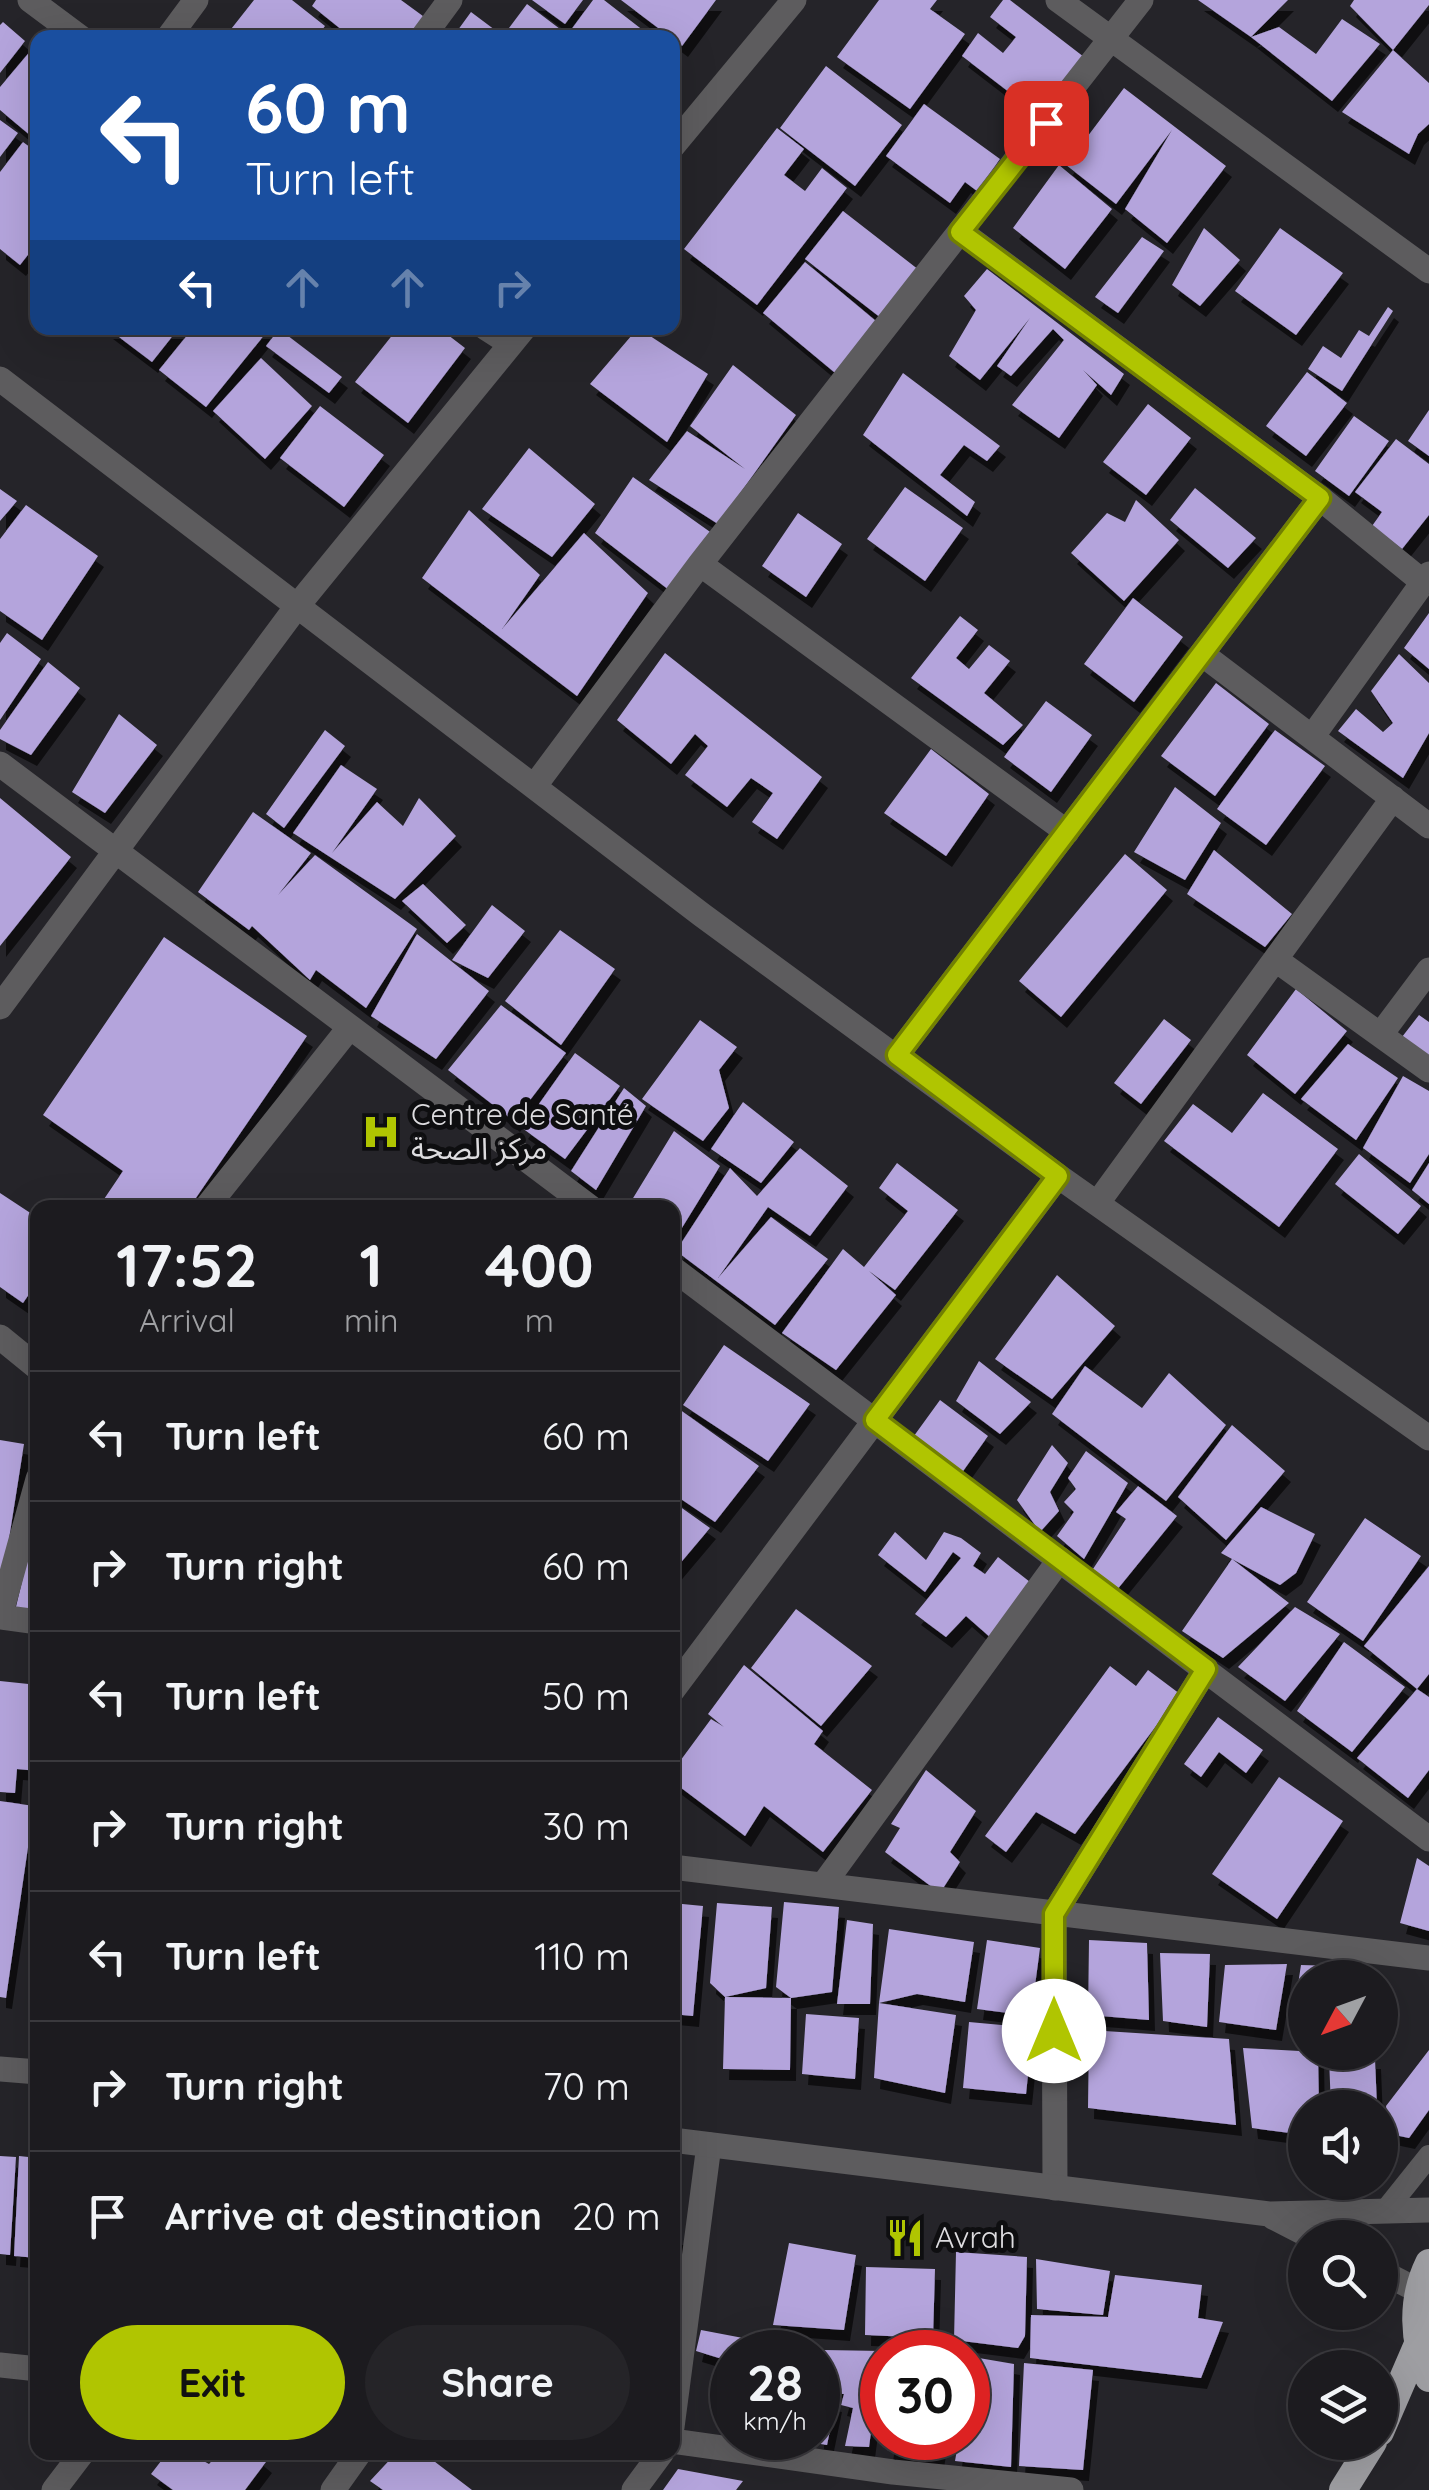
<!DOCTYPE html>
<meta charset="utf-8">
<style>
body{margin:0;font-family:Quicksand,"Noto Sans Arabic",sans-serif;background:#252428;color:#f1f3f6;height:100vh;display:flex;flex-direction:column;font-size:38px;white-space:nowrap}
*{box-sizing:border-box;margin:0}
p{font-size:32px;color:#a0a1a4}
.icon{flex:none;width:55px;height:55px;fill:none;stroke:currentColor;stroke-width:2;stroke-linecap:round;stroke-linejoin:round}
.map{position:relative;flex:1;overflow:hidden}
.details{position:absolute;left:30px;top:1200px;width:650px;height:1260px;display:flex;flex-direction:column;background:#1c1b1f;border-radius:20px;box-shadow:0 10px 40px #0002,0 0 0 2px #3a393d}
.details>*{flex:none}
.banner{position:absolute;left:30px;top:30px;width:650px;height:305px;border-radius:20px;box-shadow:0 10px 40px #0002,0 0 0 2px #3a393d;background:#1a4fa0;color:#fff;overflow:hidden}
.needle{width:65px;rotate:229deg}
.fabs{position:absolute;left:1288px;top:1960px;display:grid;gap:20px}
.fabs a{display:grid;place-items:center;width:110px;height:110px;border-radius:50%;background:#1c1b1f;box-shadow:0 10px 40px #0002,0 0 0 2px #3a393d;font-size:50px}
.speed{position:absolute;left:710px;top:2330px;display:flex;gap:20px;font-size:50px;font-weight:700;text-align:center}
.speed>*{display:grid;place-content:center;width:130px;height:130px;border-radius:50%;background:#1c1b1f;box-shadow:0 10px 40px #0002,0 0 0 2px #3a393d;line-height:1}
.speed small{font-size:25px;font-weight:400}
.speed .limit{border:15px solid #d22;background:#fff;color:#111}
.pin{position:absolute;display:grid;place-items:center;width:85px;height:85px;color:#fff;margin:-42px;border-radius:20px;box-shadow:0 5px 15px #0006}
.me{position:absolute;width:110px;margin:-55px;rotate:0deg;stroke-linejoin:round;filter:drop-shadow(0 0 8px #0008)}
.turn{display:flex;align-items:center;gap:35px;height:210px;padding:0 50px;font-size:45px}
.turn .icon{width:130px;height:130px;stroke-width:2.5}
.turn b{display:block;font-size:70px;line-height:85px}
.lanes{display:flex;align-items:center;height:95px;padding:0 50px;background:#0003;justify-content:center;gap:50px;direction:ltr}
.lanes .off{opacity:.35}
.eta{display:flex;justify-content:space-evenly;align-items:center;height:170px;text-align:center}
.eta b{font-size:60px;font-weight:800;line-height:70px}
.action{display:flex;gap:20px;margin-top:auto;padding:20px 50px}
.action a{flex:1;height:115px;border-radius:60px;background:#b0c501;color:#111;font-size:40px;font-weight:800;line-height:115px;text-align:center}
.action a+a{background:#252428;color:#f1f3f6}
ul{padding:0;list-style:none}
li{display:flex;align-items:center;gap:30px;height:130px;padding:0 50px;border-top:2px solid #3a393d}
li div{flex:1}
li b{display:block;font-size:38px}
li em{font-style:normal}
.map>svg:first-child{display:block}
.building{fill:#b4a4dc;filter:url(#shadow)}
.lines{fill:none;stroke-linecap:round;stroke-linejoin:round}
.service{stroke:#5d5c5e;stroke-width:22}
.minor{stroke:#5d5c5e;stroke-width:25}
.tertiary{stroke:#5d5c5e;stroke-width:25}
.trunk{stroke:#9e9ea2;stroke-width:28}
.route-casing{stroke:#728001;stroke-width:25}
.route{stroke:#b0c501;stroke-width:18}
.labels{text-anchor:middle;stroke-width:10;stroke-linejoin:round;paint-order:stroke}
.poi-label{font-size:30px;fill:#dddcdf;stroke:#0e0e10;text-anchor:start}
</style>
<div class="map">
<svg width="1429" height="2490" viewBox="0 0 1429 2490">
<defs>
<filter id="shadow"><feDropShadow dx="6" dy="11" stdDeviation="0" flood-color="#0009"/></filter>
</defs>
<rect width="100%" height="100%" fill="#252429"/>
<!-- building -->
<path class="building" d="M254,0H292L325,26L316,38H224Z
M316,0H401L427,19L413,38H352L312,6Z
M532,0H583L565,24Z
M593,0H604L653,38H565Z
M621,0H716L682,46Z
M879,0H937L930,9L965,34L910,109L837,57Z
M1003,0H1010L1084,57L1039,115L962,56L978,33L1003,53L1016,37L990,17Z
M1198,0H1288L1251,37Z
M1354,0H1429V5L1393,50L1350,6Z
M527,4L560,29L554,38L455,34L471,12L503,36Z
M1342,19L1380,44L1332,101L1251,37L1279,27L1316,54Z
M3,22L25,41L0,73V25Z
M38,42V128L31,136L0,110V87Z
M1393,50L1429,83V124L1418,134L1409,154L1342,112Z
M826,66L902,125L855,186L780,128Z
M1124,88L1226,166L1167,243L1125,209L1172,130L1116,204L1066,165Z
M924,104L1000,159L977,191L965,182L950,203L886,156Z
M0,120L18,133L0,157Z
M777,128L804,149L784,175L805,191L822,168L847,188L757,305L684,249Z
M23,142L38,153V242L20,265L0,249V172Z
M1059,165L1112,209L1065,269L1013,228Z
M843,211L919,270L881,318L805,259Z
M1204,228L1240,260L1200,306L1172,285Z
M1280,228L1343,273L1296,335L1235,291Z
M1142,237L1164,251L1118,313L1095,297Z
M805,262L882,326L840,377L763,313Z
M987,269L1124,374L1111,395L1083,370L1097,385L1059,438L1012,405L1064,340L1053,329L1011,376L997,366L1030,318L980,380L949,356L976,310L964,296Z
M1388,307L1393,311L1342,391L1308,369L1323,346L1341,358L1359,330L1369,336Z
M107,328H179L152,362Z
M193,328H270L206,407L159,370Z
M398,328H439L465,348L408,423L355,382Z
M638,328L708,374L667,442L590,384Z
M279,329L342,377L329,393L266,346Z
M261,358L312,406L265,459L213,411Z
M733,365L796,415L718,524L649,480L687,431L745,469L690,426Z
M1307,372L1347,403L1306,456L1266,426Z
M903,373L1000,446L987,461L964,445L940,475L975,502L967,516L863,435Z
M1148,404L1191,438L1146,495L1103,462Z
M320,406L384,455L344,507L280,458Z
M1429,410V456L1408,441Z
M1354,416L1389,441L1349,496L1315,471Z
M1396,439L1429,464V515L1402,549L1372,526L1382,512L1355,492Z
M529,448L595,504L552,557L482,509Z
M633,477L713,534L669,590L595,533Z
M905,487L963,528L925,581L867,539Z
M1195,488L1256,538L1228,568L1170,520Z
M0,489L17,501L0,521Z
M1136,500L1179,540L1124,601L1071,553L1107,513L1125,522Z
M26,505L98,556L42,640L0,611V539Z
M469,510L540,575L502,629L584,533L648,593L577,696L422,578Z
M798,513L842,544L806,597L762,566Z
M1133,598L1183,637L1134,702L1084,664Z
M1429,613V669L1404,648Z
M960,616L978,630L956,658L969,669L989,645L1010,661L984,693L1023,725L1003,745L911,678Z
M7,633L41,659L0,720V643Z
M665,653L822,777L777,839L752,822L773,793L751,778L727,807L685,775L708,746L695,734L671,764L617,720Z
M1399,654L1429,683V733L1403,778L1338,731L1356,709L1383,732L1393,723L1371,691Z
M48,662L80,688L31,755L0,739V730Z
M1216,683L1269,724L1215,796L1161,756Z
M1046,701L1092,735L1051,792L1004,757Z
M119,714L157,745L105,813L72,792Z
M325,730L345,746L284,828L266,814Z
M1275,730L1325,766L1266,845L1217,809Z
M931,749L989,794L946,856L884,813Z
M341,765L377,789L332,853L377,802L403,826L419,798L456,836L395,899L293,833Z
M1175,787L1221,823L1185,880L1134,852Z
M0,798L71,857L0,946Z
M253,812L311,853L278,895L315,855L417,929L366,1008L316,970L310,980L252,926L249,930L198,892Z
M1214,850L1292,914L1265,947L1187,894Z
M1125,854L1167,890L1061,1017L1019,981Z
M423,884L466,925L447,943L402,901Z
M492,905L525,931L488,978L452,960Z
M560,930L615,969L561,1045L505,1001Z
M417,934L489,991L436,1059L371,1016Z
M164,937L307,1036L189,1208H98L123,1171L43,1115Z
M1296,989L1347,1031L1295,1094L1247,1055Z
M501,1005L566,1053L514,1121L448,1070Z
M1419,1015L1429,1022V1058L1402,1037Z
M1164,1019L1191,1040L1141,1104L1114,1083Z
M700,1020L737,1047L719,1070L729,1108L703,1141L642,1099Z
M1348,1044L1398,1078L1356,1140L1301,1099Z
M575,1053L620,1086L565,1159L522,1128Z
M1403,1076L1429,1091V1154L1410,1183L1363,1148Z
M624,1088L646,1106L596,1190L571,1171Z
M1263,1093L1338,1149L1279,1227L1164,1141L1193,1104L1232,1133Z
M743,1102L794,1142L761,1183L711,1149Z
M674,1131L720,1166L672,1244V1208H627Z
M800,1148L848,1186L810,1236L768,1207L718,1278L771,1217L828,1259L775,1325L676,1251L730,1168L757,1196Z
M1359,1154L1421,1206L1398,1234L1335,1184Z
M897,1163L958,1210L895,1290L869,1271L896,1295L836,1370L782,1333L843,1249L864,1267L908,1211L879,1188Z
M1429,1163V1204L1412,1190Z
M0,1193L38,1218V1281L23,1303L0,1287Z
M1057,1275L1115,1326L1052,1399L995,1359Z
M724,1345L810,1404L768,1461L683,1405Z
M979,1361L1031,1402L1000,1434L956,1401Z
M1085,1366L1142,1408L1169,1373L1226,1425L1166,1501L1052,1414Z
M940,1400L988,1436L961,1474L911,1440Z
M679,1409L759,1466L715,1522L672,1493V1417Z
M1232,1425L1285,1471L1226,1540L1178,1497Z
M0,1440L24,1444L2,1583L0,1582Z
M1052,1445L1068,1463L1050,1492L1059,1511L1040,1532L1017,1500Z
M1086,1451L1128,1483L1084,1559L1057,1536L1074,1512L1064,1502L1076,1489L1068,1478Z
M1138,1486L1177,1516L1116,1591L1091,1572L1126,1519L1116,1512Z
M672,1501L710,1528L672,1573Z
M1261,1507L1315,1534L1296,1573L1280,1585L1221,1553Z
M1365,1518L1421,1556L1363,1641L1307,1602Z
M36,1523H38V1614L15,1611Z
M895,1532L926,1560L944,1532L961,1538L981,1553L973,1566L985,1574L998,1557L1030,1582L991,1638L966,1616L946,1637L915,1614L961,1558L953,1552L925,1592L878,1555Z
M1232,1559L1289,1603L1223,1658L1182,1631Z
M1429,1566V1674L1417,1689L1364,1646Z
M1295,1607L1340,1634L1285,1701L1238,1667Z
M796,1609L872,1666L821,1726L751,1668Z
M1344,1642L1405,1687L1352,1752L1297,1711Z
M744,1665L823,1731L814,1744L872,1790L823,1852L764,1806L745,1836L672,1781V1772L711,1719L724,1727L708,1714Z
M1110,1666L1136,1686L1148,1670L1180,1694L1075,1834L1036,1812L1006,1852L985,1836Z
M0,1681L38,1685V1771L17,1769L15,1793L0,1792Z
M1417,1689L1429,1697V1770L1408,1798L1357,1758Z
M1218,1717L1263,1750L1246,1773L1219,1752L1201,1777L1184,1764Z
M926,1770L976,1811L950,1852L960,1862L940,1893L885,1852L900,1828L891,1824Z
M1279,1777L1343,1821L1277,1919L1212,1874Z
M0,1801L34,1806L6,1998L0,1997Z
M1417,1858L1429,1866V1931L1400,1923Z
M784,1902L839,1907L832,1992L791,1998L776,1987Z
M672,1903L703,1906L693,2016L672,2014Z
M717,1903L772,1907L766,1988L725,1997L710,1983Z
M847,1920L873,1924L870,2004H837Z
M889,1929L974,1942L965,2002L917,1994L879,2003Z
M987,1940L1040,1948L1031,2016L977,2009Z
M1089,1940L1147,1943L1149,2020L1088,2015Z
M1160,1953L1210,1954L1207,2027L1163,2021Z
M1287,1964L1276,2030L1219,2022L1225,1965Z
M1301,1965L1370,1967V1978H1305V2033L1291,2030Z
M725,1997L791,1998L790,2070L723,2069Z
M879,2003L956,2015L945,2093L874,2078Z
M806,2014L859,2018L855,2079L802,2074Z
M969,2022L1033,2028L1026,2094L963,2088Z
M1089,2030L1229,2039L1236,2125L1088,2108Z
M1243,2048L1318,2052L1319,2108H1305V2135L1252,2128Z
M1429,2050V2110L1409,2138L1390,2134L1386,2106Z
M1329,2058H1375L1377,2108H1331Z
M0,2156L16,2157L10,2255L0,2254Z
M19,2156L38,2158V2258L14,2256Z
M672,2233L682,2235L675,2290H672Z
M789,2243L856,2255L844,2330L773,2325Z
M956,2252L1027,2257L1025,2336L1018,2348L954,2340Z
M1036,2259L1110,2271L1103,2315L1037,2309Z
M866,2267L935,2269L933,2338L865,2335Z
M1115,2275L1202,2285L1198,2318L1223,2322L1201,2378L1030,2358L1031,2315L1108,2317Z
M701,2330L764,2342L762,2352H732V2362L696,2351Z
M772,2341L824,2350L882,2351L869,2447L845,2446L853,2408L841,2405L844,2394L818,2393L823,2352H769Z
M973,2357L1014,2364L1011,2467L955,2461L959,2438H968Z
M1024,2363L1093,2370L1083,2470L1019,2466Z
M731,2391L732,2429H722Z
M818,2398L836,2401L827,2445L794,2440L818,2438Z
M889,2438H941L938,2457L887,2450Z
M168,2452H201L198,2458L209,2464L220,2452H254L266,2462L245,2490H173L151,2474Z
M397,2452H422L472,2490H383L370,2481Z
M678,2469L743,2481L736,2490H663Z"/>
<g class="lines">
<!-- service -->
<path class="service" d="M1385,2211L1429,2156"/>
<!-- minor -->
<path class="minor" d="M30,0L81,38
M1058,0L1429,271
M168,38L196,0
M422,38L450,0
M672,147L794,0
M961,232L1320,498L1423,582
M486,328L511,344
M0,379L702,915L1058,1176L1429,1438
M700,564L1067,832
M1202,654L1429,826
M1312,737L1429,574
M0,764L591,1208
M536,784L700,564L1141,0
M1276,960L1429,1070
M0,1007L298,605L524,328
M1381,1034L1429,970
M897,1055L1320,498
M1099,1201L1393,798
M206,1208L350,1027
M672,1268L1429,1839
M0,1337L38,1368
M0,1616L38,1479
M0,1617L38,1622
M672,1691L1058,1176
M672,1867L1429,1958
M823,1885L1060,1559
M1055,2188L1054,1914L1206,1669
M0,2365L38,2369
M672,2427L709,2145
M672,2441L893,2472L1071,2490
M54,2490L83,2452
M333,2490L360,2452
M634,2490L662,2452"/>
<!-- tertiary -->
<path class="tertiary" d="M0,2069L38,2072
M672,2140L1269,2214L1429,2210
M1273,2217L1314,2238
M1380,2271L1419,2291"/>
<!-- trunk -->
<path class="trunk" d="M1429,2263C1411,2300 1413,2341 1429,2378
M1380,2432L1418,2344
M1343,2490L1373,2442"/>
</g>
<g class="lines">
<!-- route casing -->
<g class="route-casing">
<path id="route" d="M1046,123L960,232L1320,498L897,1055L1058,1176L875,1420L1206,1669L1054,1914V2031"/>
</g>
<!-- route -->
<use href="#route" class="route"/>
</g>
<!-- icons -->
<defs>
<g id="hospital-bare" transform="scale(3)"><path d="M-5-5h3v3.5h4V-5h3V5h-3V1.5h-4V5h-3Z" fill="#b0c501" stroke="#0e0e10" stroke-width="2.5" paint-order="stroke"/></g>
<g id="restaurant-bare" transform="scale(3)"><path d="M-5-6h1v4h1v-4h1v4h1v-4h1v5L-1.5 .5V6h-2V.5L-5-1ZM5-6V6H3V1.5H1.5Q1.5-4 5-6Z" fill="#b0c501" stroke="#0e0e10" stroke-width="2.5" paint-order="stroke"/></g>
</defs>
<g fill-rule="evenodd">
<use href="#hospital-bare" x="381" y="1132"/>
<use href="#restaurant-bare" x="905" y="2238"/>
</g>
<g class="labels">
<!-- poi labels -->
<g class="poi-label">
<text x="411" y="1125">Centre de Santé<tspan x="411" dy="34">مركز الصحة</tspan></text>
<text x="935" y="2248">Avrah</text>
</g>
</g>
</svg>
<div class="fabs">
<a><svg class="needle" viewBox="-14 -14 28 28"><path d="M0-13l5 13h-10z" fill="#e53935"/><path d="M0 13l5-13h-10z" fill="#a0a1a4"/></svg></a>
<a><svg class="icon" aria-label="sound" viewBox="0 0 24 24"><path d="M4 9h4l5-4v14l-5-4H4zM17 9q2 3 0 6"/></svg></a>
<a><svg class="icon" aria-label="search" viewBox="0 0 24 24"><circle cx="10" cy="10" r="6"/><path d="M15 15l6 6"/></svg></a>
<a><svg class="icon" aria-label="layers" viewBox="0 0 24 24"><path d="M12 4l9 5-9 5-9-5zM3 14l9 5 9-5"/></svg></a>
</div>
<div class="speed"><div>28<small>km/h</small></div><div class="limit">30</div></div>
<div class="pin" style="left:1046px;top:123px;background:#d93025"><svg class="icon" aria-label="arrive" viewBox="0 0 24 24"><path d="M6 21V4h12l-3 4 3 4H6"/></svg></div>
<svg class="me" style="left:1054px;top:2031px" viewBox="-20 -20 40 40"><circle r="19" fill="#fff"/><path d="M0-13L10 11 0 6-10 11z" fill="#b0c501"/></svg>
<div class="banner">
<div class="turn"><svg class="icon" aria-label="left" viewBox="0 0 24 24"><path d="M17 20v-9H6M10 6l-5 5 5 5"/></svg><div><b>60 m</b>Turn left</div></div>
<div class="lanes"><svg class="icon" aria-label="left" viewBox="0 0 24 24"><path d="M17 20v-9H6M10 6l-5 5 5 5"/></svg><svg class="icon off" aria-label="ahead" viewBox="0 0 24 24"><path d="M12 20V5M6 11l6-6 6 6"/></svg><svg class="icon off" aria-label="ahead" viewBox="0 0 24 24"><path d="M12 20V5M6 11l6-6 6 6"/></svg><svg class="icon off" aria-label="right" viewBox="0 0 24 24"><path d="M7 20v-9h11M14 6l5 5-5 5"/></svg></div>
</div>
<section class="details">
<div class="eta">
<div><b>17:52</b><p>Arrival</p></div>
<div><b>1</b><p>min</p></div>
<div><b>400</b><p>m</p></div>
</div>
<ul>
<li><svg class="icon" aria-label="left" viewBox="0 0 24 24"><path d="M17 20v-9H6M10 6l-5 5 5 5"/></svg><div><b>Turn left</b></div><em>60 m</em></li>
<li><svg class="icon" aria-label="right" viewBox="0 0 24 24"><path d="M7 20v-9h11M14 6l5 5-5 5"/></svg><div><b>Turn right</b></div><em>60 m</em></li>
<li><svg class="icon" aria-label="left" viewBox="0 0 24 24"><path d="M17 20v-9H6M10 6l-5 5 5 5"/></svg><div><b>Turn left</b></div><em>50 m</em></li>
<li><svg class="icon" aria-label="right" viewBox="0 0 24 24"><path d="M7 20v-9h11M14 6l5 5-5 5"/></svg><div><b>Turn right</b></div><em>30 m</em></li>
<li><svg class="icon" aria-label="left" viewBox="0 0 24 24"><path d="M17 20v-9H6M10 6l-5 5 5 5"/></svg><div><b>Turn left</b></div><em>110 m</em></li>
<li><svg class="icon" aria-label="right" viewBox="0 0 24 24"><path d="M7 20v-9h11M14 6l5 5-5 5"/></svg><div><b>Turn right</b></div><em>70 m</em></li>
<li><svg class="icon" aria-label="arrive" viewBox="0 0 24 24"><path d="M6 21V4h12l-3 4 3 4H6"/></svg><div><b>Arrive at destination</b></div><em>20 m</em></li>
</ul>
<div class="action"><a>Exit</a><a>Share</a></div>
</section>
</div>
